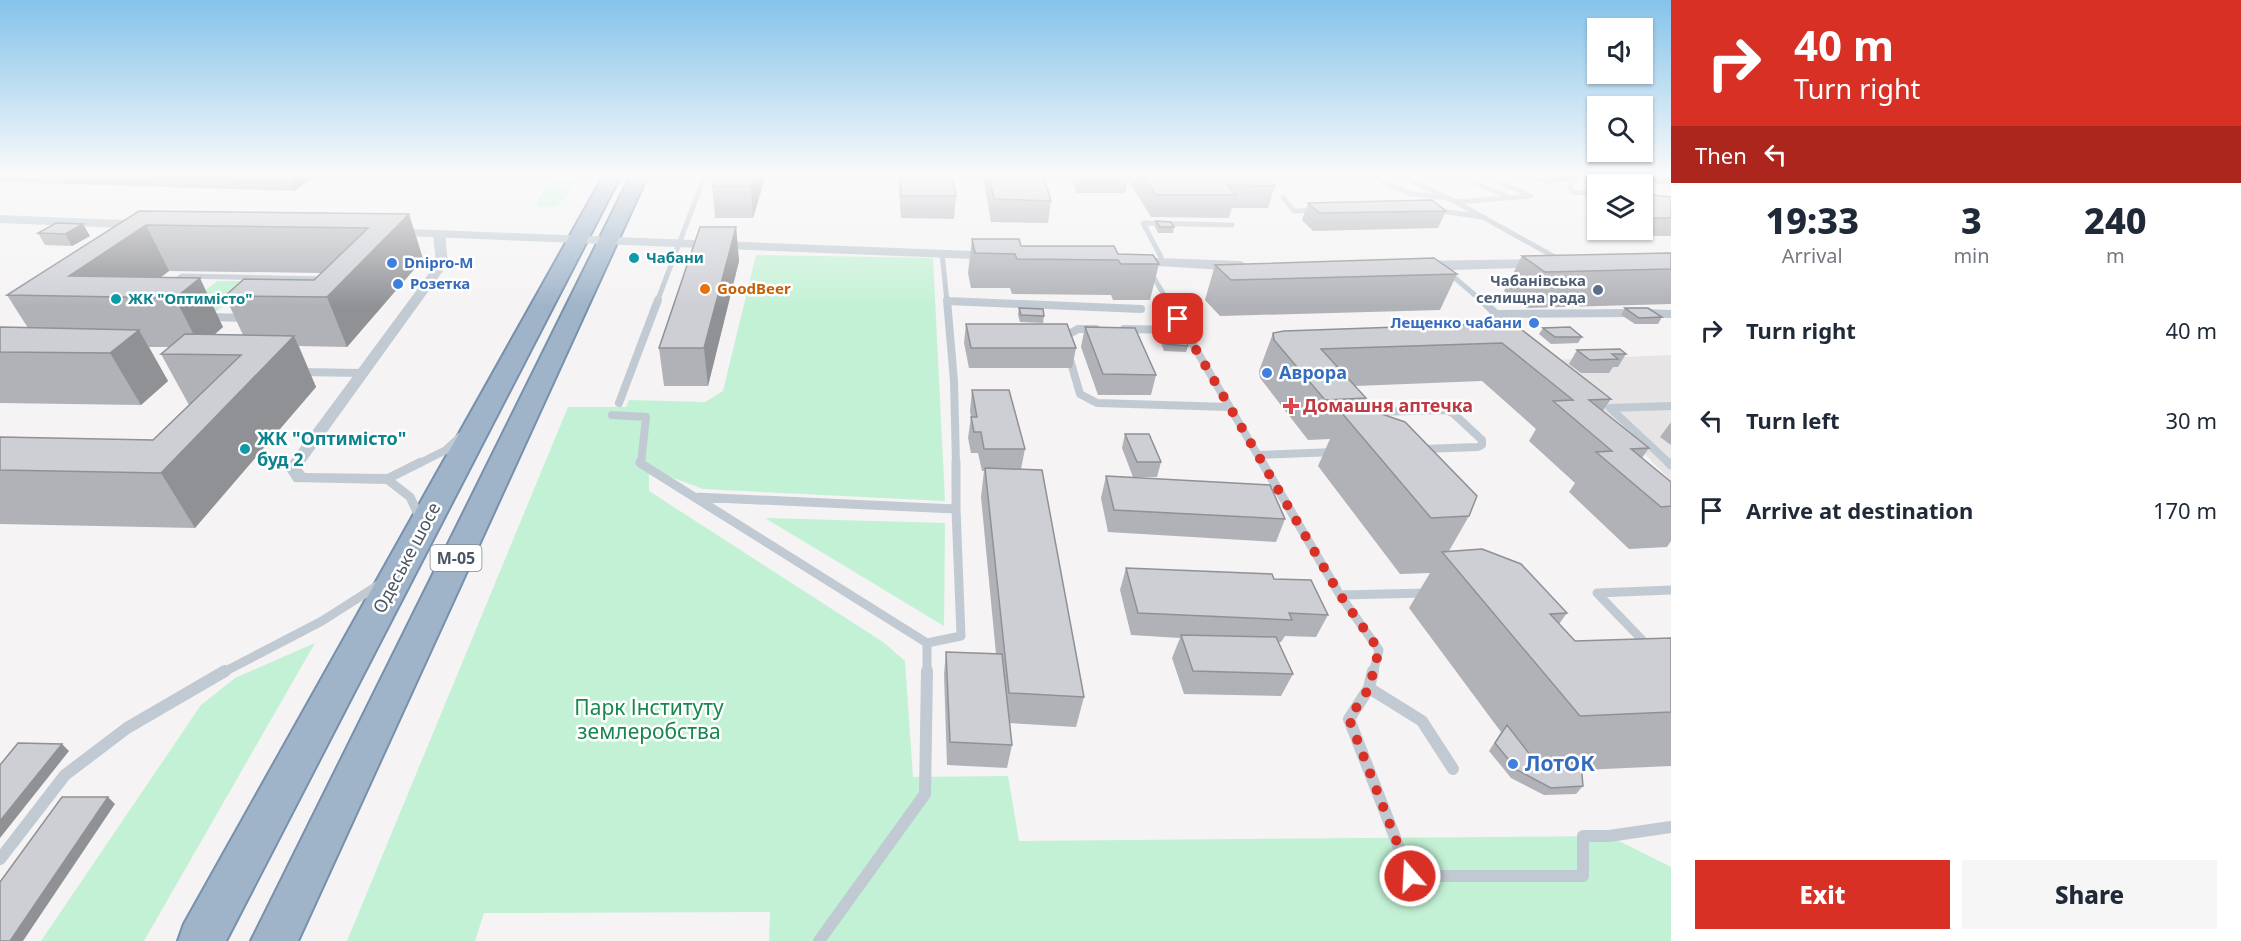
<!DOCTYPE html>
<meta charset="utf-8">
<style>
body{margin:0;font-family:"Noto Sans",sans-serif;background:#f6f6f7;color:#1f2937;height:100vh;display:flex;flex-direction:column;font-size:22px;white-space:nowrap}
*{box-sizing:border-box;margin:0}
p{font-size:20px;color:#747a83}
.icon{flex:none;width:33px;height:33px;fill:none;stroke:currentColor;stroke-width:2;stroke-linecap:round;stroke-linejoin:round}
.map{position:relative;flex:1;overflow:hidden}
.side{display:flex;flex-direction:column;background:#fff;width:570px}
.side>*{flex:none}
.top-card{background:#d93025;color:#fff;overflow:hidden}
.fabs{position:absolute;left:1587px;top:18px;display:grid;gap:12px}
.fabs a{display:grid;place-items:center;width:66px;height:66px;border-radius:0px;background:#fff;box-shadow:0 2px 4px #0004;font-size:30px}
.pin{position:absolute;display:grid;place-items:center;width:51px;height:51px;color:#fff;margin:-26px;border-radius:12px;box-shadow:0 3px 9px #0006}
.me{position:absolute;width:66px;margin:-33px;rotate:341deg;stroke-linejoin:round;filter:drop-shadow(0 0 4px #0008)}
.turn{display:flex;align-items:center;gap:21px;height:126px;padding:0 24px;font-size:27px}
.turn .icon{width:78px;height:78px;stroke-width:2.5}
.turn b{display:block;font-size:42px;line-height:51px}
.then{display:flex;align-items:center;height:57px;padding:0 24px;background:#0003;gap:12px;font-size:22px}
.eta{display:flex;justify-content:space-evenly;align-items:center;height:102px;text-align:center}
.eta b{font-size:36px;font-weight:800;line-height:42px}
.action{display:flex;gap:12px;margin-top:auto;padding:12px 24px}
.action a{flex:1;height:69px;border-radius:0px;background:#d93025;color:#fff;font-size:24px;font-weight:800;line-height:69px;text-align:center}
.action a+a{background:#f6f6f7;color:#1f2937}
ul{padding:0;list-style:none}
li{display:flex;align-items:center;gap:18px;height:90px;padding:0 24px}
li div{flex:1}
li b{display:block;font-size:22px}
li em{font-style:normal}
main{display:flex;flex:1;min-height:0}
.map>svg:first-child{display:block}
.education{fill:#e6e4e5}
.green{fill:#c3f1d5}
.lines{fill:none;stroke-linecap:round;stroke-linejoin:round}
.trunk-casing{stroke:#7690ad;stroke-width:4}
.service-far3{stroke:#c1cad2;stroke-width:5}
.service-far2{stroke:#c1cad2;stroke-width:8}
.service-far1{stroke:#c1cad2;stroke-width:9}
.service{stroke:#c1cad2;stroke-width:12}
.minor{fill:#c1cad2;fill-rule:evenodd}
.tertiary{fill:#c1cad2;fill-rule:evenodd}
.trunk{fill:#9fb4c9;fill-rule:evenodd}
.wall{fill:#b0b2b7;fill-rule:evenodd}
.shaded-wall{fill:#909195}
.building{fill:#cdcfd5;stroke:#909195;stroke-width:1.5}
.route{stroke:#d93025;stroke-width:10;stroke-dasharray:0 18}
.culture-dot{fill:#0f9aa8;stroke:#fff;stroke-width:2}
.shop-dot{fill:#3f7fe0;stroke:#fff;stroke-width:2}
.food-dot{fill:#e8710a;stroke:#fff;stroke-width:2}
.service-dot{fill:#5c6f8a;stroke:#fff;stroke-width:2}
.health-dot{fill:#e0444e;stroke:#fff;stroke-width:2}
.labels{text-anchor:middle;stroke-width:5;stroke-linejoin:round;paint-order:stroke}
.far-culture-label{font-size:15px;font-weight:bold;fill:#0d838f;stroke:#fff;text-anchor:start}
.far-shop-label{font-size:15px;font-weight:bold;fill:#366cbe;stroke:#fff;text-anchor:start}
.far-service-label{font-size:15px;font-weight:bold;fill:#4e5e75;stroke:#fff;text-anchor:end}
.far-food-label{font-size:15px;font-weight:bold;fill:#c56008;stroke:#fff;text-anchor:start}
.shield{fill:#fff;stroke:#808990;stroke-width:1.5}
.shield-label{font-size:16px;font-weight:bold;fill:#4a5661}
.shop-label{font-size:18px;font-weight:bold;fill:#366cbe;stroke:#fff;text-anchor:start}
.health-label{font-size:18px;font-weight:bold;fill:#be3a42;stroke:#fff;text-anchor:start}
.culture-label{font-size:18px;font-weight:bold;fill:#0d838f;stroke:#fff;text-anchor:start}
.street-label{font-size:18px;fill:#4a5661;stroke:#fff}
.near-park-label{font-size:21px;fill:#17864f;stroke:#fff}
.near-shop-label{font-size:21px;font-weight:bold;fill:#366cbe;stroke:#fff;text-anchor:start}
</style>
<main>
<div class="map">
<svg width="1671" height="941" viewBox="0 0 1671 941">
<rect width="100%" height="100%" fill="#f5f3f3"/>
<!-- education -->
<path class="education" d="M1671,355V481L1554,360Z"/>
<!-- green -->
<path class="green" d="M555,175H582L558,206L540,208L535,204Z
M756,255L933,258L945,501L703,489L649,469V491L883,642L905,661L913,777L1008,776L1019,841L1609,836L1671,867V941H769L770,912L484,913L475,941H347L568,407H626L629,400L705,402L723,391Z
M217,281H251L217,311H181Z
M765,518L945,523L944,626Z
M315,643L144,941H41L201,705L235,678Z"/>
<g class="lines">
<!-- trunk casing -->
<g class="trunk-casing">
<path id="trunk" d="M604,175H621L226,941H178L184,924Z
M631,175H648L298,941H251Z"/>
</g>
<!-- service-far3 -->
<path class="service-far3" d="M1369,175L1411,194L1442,197
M1401,175L1456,202L1560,260
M1456,175L1509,197
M1529,175L1549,183
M1574,175L1580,177L1569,182L1572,192L1598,194
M1283,197L1294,211L1314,210
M1456,202L1531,196L1483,175
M1435,210L1482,217
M942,253L947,302
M1161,257L1143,223L1232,225
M1150,271L1168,302
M1448,272L1483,302
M172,283L182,276L324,279
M948,301L965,302
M657,302L705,175"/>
<!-- service-far2 -->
<path class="service-far2" d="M947,300L954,381L956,464
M1167,300L1263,464
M1482,300L1512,330
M948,301L1141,309
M1645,313L1671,314
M1498,314L1632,313
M209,317L244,318
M1124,329L1184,330
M1065,341L1064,337L1078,329H1096
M1069,356L1080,394L1097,403L1229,407
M301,372L361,373
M619,403L658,300
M612,415L646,417L641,464
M1370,417L1375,412L1446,410L1454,414L1482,440V445L1478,447L1422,449
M1258,455L1335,452
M418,464L446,450L460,437
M1670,464L1610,408L1671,406"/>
<!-- service-far1 -->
<path class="service-far1" d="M640,462V463L927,643L961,636L956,509L695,497
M956,462V509
M1262,462L1340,595L1379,650L1373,673
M1668,462L1671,465
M420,518L410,497L387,479L421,462
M1340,595L1427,593
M1649,647L1597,593L1671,590
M222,673L322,621L380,584
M927,673V643"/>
<!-- service -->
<path class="service" d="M1373,671L1369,688L1422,721L1453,769
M1369,688L1349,719L1410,876H1583V836H1609L1671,827
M0,859L65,775L127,728L225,671
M819,941L925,794L927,671"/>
<!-- minor -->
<path class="minor" d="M439,230L445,233L448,264L301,468L305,473L387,474L393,475L395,479L393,483L387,484L294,482L285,468L436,264L433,233Z"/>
<!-- tertiary -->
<path class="tertiary" d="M0,215L147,221L154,225L147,229L0,223Z
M385,228L999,252L1006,256L999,260L380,235L378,232Z
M1129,257L1241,261L1249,266L1241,271L1124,264L1122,261Z
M1547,259L1555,264L1552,267L1417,271L1409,266L1417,261Z"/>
<!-- trunk -->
<use href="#trunk" class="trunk"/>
</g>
<!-- wall -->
<path class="wall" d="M0,175H317L294,191L0,182Z
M766,175L753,218H715L712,186Z
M898,175H952L956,196L954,219L901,218Z
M983,175H1043L1051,201L1048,223L991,222Z
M1069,175H1265L1275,186L1268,208H1232L1229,218L1151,217L1128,180L1125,193H1077Z
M1538,175H1576L1574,179L1555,182Z
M1593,175H1671V185L1598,179Z
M1642,194L1671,197V236H1636L1625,230H1642Z
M1598,195V213L1590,208Z
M1308,203L1446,211L1438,228L1313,231L1302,220Z
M139,211L409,214L423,259L347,347L299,346L316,387L195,528L0,524V437L153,440L189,405L161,354L170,347H149L168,381L141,405L0,403V327L28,328L7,295ZM169,271L321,273L314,280L225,296L243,335L215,334L223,327L160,278Z
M1156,221L1174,227L1173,233H1158L1155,227Z
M56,223L90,236L72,246L45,245L38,233Z
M736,227L739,261L708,386H664L659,348Z
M972,239L1021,246L1118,254L1159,264L1150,300H1113L1111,295L1012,294L1010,288H971L968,273Z
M1671,253V304L1526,308L1504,291L1522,256Z
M1215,265L1457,274L1440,310L1220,316L1205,300Z
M1019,308L1044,316L1043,323L1020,322L1018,315Z
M1625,308L1662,317L1658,324H1635L1621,315Z
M1513,323L1611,399L1603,411L1649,448L1642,458L1671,482V541L1667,547L1629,549L1569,492L1575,483L1529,441L1536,429L1482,381L1355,386L1366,398L1360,411L1469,516L1449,551L1567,613L1559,624L1575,641L1671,638V766L1582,770L1583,786L1576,794L1544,795L1511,778L1489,751L1501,732L1409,608L1430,573L1400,574L1318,466L1330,439L1308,440L1260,378L1259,371L1273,333Z
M966,324L1076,348L1072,368H969L964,343Z
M1085,327L1156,375L1151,395H1098L1081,347Z
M1543,328L1582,337L1578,343L1551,344L1539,334Z
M1163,336L1188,346L1186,352L1164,351L1161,343Z
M1577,350L1626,354L1618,367H1613L1609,373H1581L1569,364Z
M972,390L1025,449L1021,469L1084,697L1076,727L1009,723L1012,745L1007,768L947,765L944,674L946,652L996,654L981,497L984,471H982L978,453H971L968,438L971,417L970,411Z
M1671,422V445L1660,437Z
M1125,434L1161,462L1157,477H1133L1122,448Z
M1106,476L1285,519L1276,542L1108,532L1101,498Z
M1126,568L1274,579L1328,615L1316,637L1285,636L1281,642H1278L1293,674L1281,696L1184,694L1172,658L1180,638L1131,635L1120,590Z"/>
<!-- shaded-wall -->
<path class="shaded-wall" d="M297,175H317L294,191L290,180Z
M755,175H766L753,218L751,186Z
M1558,175H1576L1574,179L1555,182Z
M409,214L423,259L347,347L327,297Z
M83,224L90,236L72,246L65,234Z
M146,225L169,271L134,297L69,276Z
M736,227L739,261L708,386L704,348Z
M200,278L223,327L200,347L175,298Z
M139,330L168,381L141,405L110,353Z
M294,336L316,387L195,528L161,473Z
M62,744L69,751L0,838V821Z
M108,797L115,804L23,941H10Z"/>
<!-- building -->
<path class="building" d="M137,175H297L290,180Z
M717,175H755L751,186H712Z
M900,175H952L956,196H902Z
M989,175H1043L1051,201L994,199Z
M1143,175H1265L1275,186L1227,185L1236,195H1156Z
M1642,194L1671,197V218H1646L1642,216Z
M1432,200L1446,211L1319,213L1308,203Z
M139,211L409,214L327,297L225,296L244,279L314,280L368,228L146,225L69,276L200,278L175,298L7,295Z
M1156,221L1171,222L1174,227H1160Z
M56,223L83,224L65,234L38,233Z
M700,227H736L704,348H659Z
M972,239H1019L1021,246H1114L1118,254L1153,255L1159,264H1121L1118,260L1017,259L1015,254L975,253Z
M1671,253V269L1545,272L1522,256Z
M1434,258L1457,274L1231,280L1215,265Z
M1019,308L1043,309L1044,316L1021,315Z
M1625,308H1648L1662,317L1639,318Z
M1513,323L1611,399L1589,400L1649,448L1631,449L1671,482V506L1661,507L1596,452L1612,451L1553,401L1573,400L1502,343L1321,349L1366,398L1325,400L1274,340L1273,333L1284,331Z
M966,324H1067L1076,348H971Z
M0,327L139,330L110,353L0,352Z
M1085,327L1135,328L1156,375L1103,374Z
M1570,327L1582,337H1555L1543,328Z
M185,334L294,336L161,473L0,470V437L153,440L241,355L161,354Z
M1163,336L1185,337L1188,346L1166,344Z
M1620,349L1626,354H1612L1618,359L1590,360L1577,350Z
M972,390H1009L1025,449H984L981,432H974L971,417H977Z
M1373,411L1405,422L1477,496L1469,516L1431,518L1341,412Z
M1125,434H1149L1161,462H1137Z
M985,468L1042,470L1084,697L1009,693Z
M1106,476L1270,485L1285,519L1114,510Z
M1482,549L1521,564L1567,613L1550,614L1575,641L1671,638V712L1580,716L1442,552Z
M1126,568L1272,574L1274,579L1311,580L1328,615L1289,613L1292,620L1138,613Z
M1181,635L1276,637L1293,674L1193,671Z
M946,652L1002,654L1012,745L950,742Z
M1507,725L1538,765L1581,763L1583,786L1551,788L1517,770L1495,743Z
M18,743L62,744L0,821V765Z
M62,797H108L10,941H0V882Z"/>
<!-- sky -->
<linearGradient id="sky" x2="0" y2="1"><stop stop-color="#85c3ea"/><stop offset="0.57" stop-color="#fafafa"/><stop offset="1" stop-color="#fafafa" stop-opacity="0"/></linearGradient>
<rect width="1671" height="307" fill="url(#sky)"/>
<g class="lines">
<!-- route -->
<path class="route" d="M1178,319L1340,595L1379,650L1369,688L1349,719L1410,876"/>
</g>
<!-- markers -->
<g class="culture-dot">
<circle cx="634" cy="258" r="6"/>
<circle cx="116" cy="299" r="6"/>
<circle cx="245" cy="449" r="6"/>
</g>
<g class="shop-dot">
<circle cx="392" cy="263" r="6"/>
<circle cx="398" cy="284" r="6"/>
<circle cx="1534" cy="323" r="6"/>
<circle cx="1267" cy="373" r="6"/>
<circle cx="1513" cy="764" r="6"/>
</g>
<circle class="food-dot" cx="705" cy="289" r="6"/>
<circle class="service-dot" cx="1598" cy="290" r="6"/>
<path class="health-dot" d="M1288 397h6v6h6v6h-6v6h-6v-6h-6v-6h6z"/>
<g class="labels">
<!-- far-culture labels -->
<g class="far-culture-label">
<text x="646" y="263">Чабани</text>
<text x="128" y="304">ЖК "Оптимісто"</text>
</g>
<!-- far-shop labels -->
<g class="far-shop-label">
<text x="404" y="268">Dnipro-M</text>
<text x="410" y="289">Розетка</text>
<text x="1522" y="328" text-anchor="end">Лещенко чабани</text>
</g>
<!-- far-service labels -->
<g class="far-service-label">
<text x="1586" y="286">Чабанівська<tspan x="1586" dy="17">селищна рада</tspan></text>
</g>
<!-- far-food labels -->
<g class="far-food-label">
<text x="717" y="294">GoodBeer</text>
</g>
<!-- shield labels -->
<rect class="shield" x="430.5" y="545" width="51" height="26" rx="4.5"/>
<g class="shield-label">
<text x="456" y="564">М-05</text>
</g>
<!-- shop labels -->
<g class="shop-label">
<text x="1279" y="379">Аврора</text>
</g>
<!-- health labels -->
<g class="health-label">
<text x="1303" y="412">Домашня аптечка</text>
</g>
<!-- culture labels -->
<g class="culture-label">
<text x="257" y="445">ЖК "Оптимісто"<tspan x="257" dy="21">буд 2</tspan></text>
</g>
<!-- street labels -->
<g class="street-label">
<text transform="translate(407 558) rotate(-62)" y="6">Одеське шосе</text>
</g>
<!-- near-park labels -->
<g class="near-park-label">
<text x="649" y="715">Парк Інституту<tspan x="649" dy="24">землеробства</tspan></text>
</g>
<!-- near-shop labels -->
<g class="near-shop-label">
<text x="1525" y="771">ЛотОК</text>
</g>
</g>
</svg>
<div class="fabs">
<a><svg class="icon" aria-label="sound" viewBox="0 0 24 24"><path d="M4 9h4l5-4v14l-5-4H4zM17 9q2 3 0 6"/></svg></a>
<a><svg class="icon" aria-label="search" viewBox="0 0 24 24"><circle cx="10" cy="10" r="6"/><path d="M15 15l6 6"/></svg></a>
<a><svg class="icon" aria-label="layers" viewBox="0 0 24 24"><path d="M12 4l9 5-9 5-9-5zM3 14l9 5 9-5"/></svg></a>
</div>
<div class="pin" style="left:1178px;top:319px;background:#d93025"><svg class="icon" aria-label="arrive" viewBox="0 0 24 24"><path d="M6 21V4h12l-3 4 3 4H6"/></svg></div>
<svg class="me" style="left:1410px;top:876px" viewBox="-20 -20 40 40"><circle r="17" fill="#d93025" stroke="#fff" stroke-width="3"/><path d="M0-11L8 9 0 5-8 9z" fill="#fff"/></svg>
</div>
<section class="side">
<div class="top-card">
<div class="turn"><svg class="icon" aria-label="right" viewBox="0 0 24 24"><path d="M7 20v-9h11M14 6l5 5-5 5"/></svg><div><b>40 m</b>Turn right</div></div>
<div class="then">Then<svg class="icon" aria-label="left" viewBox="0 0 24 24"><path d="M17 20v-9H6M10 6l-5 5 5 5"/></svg></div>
</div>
<div class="eta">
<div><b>19:33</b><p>Arrival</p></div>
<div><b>3</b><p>min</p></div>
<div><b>240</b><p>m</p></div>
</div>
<ul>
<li><svg class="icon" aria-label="right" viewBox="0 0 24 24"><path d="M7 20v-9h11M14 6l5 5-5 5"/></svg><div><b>Turn right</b></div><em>40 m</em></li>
<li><svg class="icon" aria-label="left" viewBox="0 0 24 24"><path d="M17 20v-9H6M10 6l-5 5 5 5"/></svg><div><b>Turn left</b></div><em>30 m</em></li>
<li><svg class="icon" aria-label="arrive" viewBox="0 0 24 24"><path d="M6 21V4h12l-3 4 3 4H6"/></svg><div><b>Arrive at destination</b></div><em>170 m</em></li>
</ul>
<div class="action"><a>Exit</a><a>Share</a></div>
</section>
</main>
